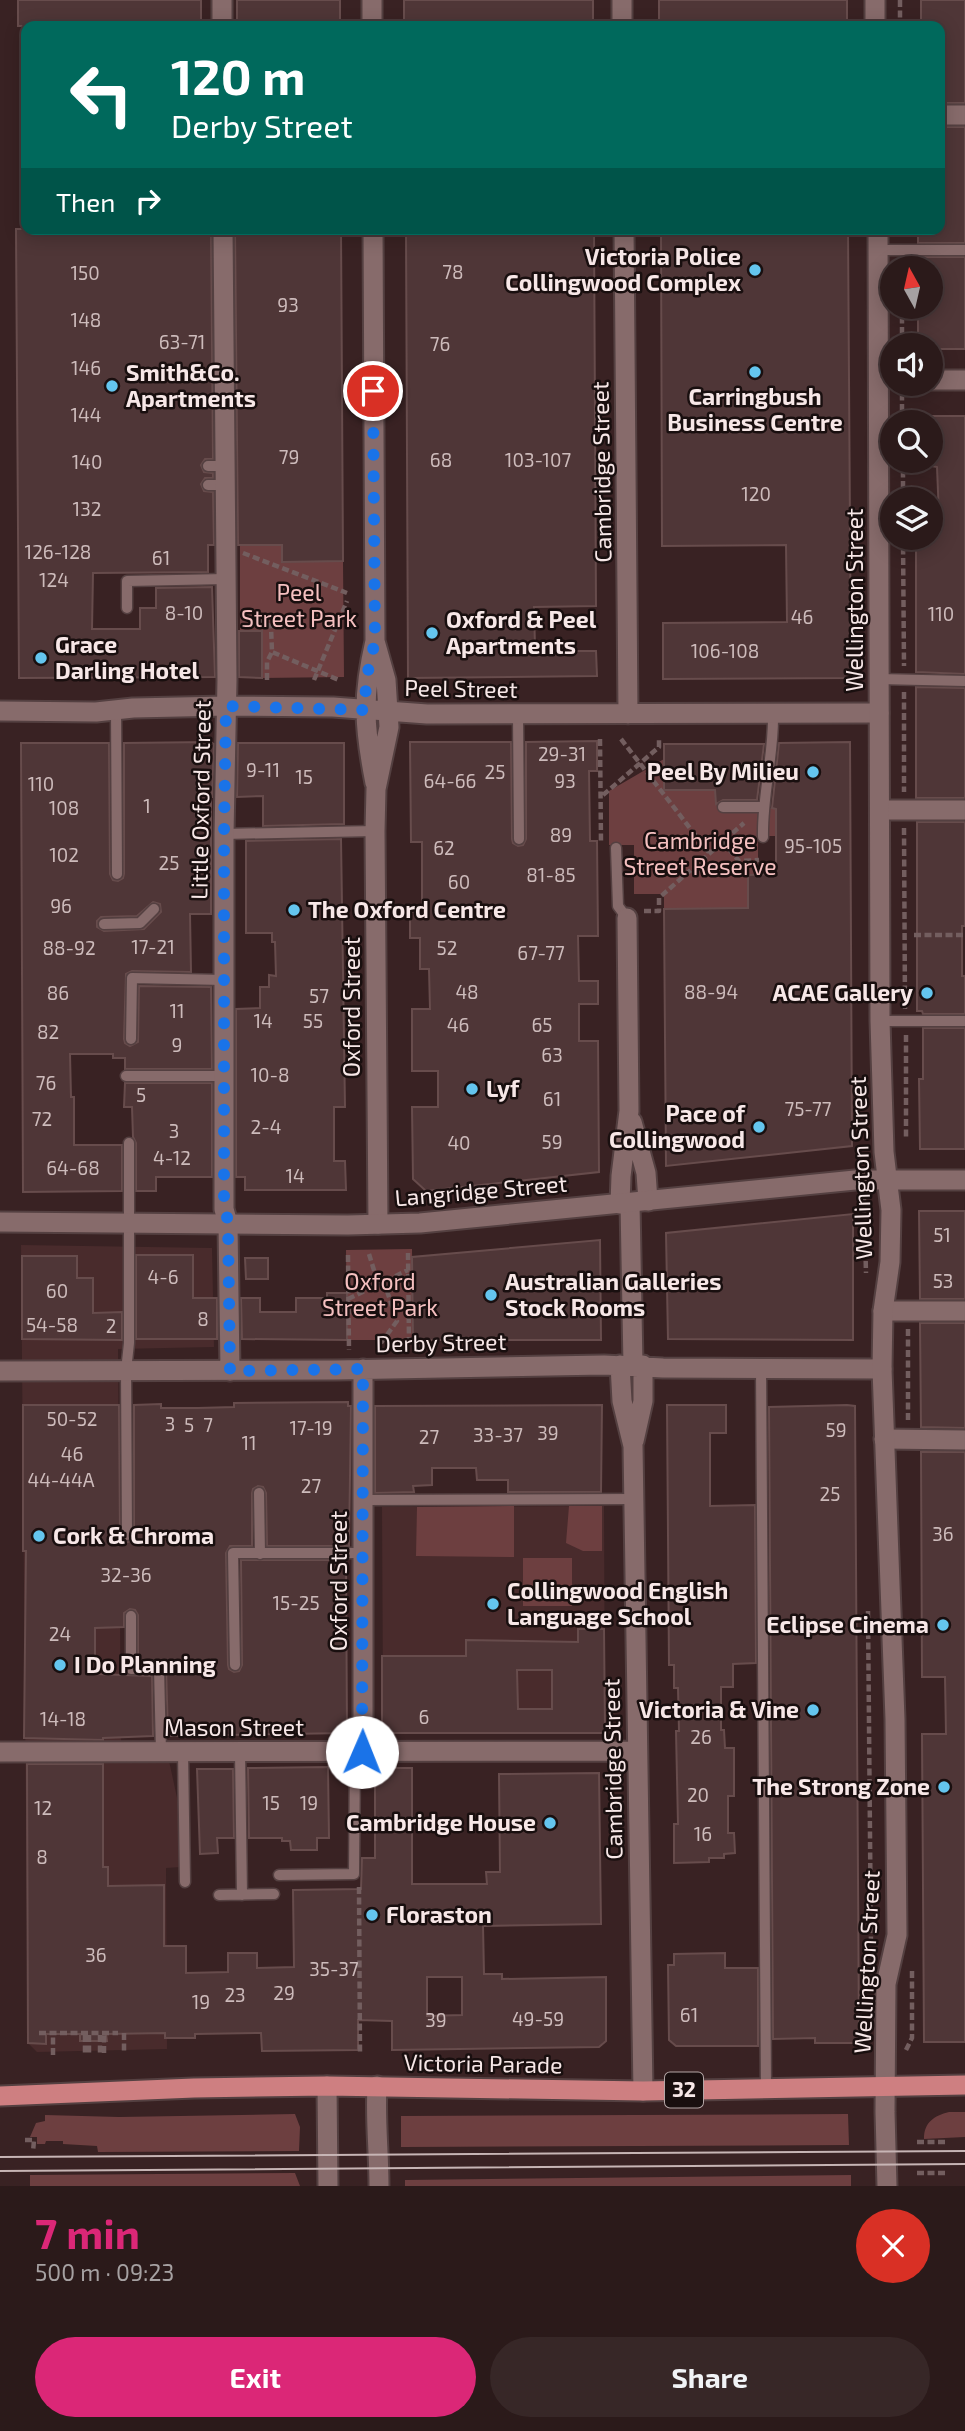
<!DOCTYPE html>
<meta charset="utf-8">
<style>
body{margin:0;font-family:"Exo 2",sans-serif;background:#372727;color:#f1f3f6;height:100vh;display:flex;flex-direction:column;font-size:26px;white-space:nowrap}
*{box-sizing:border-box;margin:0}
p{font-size:23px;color:#a6a1a2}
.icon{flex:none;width:38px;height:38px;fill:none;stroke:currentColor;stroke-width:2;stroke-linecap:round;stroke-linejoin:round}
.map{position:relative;height:2186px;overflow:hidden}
.details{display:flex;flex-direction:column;background:#2b1a1a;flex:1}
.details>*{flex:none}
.top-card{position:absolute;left:21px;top:21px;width:924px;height:214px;border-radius:14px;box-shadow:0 4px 18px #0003,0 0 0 2px #473839;background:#00695c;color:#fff;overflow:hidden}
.needle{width:46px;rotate:352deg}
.tools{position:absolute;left:880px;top:256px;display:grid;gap:14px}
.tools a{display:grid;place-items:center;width:63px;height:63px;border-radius:50%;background:#2b1a1a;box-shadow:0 4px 18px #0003,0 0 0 2px #473839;font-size:35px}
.pin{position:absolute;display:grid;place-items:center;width:60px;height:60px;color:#fff;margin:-30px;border:4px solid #fff;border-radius:50%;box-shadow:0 2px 7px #0007}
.me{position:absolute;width:77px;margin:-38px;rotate:1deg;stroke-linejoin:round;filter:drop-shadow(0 0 5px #0008)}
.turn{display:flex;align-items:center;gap:24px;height:147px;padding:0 35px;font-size:32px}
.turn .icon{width:91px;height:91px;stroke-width:2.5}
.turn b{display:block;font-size:49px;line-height:60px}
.then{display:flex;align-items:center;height:66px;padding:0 35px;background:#0003;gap:14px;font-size:26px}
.round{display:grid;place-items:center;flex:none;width:74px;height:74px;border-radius:37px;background:#372727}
.head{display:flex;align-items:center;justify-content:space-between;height:119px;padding:0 35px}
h1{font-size:42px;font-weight:700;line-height:52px;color:#db2777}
.cta{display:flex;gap:14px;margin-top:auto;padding:14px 35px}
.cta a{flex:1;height:80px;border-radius:42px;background:#db2777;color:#fff;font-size:28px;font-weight:700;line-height:80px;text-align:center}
.cta a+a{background:#372727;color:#f1f3f6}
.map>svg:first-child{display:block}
.built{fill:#492b2c}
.green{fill:#6d3f40}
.building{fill:#4f3637;stroke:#674c4c;stroke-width:2;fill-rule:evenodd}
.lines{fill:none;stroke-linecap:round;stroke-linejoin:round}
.service-casing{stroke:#544041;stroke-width:13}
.minor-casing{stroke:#544041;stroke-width:23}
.tertiary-casing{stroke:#544041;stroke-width:23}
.primary-casing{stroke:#544041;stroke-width:23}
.path{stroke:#735e5f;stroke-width:4.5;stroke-dasharray:7 3.5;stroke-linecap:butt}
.service{stroke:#876b6b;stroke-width:10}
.minor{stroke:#876b6b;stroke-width:19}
.tertiary{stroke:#876b6b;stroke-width:19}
.primary{stroke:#ce7f81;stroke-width:19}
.tram{stroke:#c7b5b5;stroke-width:2}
.route{stroke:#1a73e8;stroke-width:12;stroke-dasharray:0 21.6}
.poi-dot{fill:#64c5ee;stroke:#190f0f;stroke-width:2.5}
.labels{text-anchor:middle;stroke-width:5;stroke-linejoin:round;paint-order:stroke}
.number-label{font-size:19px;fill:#cdbbbb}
.shield{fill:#190f0f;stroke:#b4a6a6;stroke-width:2}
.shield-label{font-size:21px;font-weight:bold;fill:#f7e7e7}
.poi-label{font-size:23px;font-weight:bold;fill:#f7e7e7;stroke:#190f0f;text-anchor:start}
.street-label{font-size:23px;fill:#f7e7e7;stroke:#190f0f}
.park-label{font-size:23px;fill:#f5c0c0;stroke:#190f0f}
</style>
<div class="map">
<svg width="965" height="2186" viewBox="0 0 965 2186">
<rect width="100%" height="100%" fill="#392223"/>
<!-- built -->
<path class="built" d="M21,1245L212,1248L214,1347L118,1349L121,1747H166L181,1816V1867L166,1868L167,2049L37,2052L28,2043Z
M604,1506L605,1733L494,1734V1700H383L382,1507Z"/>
<!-- green -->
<path class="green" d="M240,545H282V562L343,561L344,677L262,678V631H240Z
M664,759V790H715L716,804H736L739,801L776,809V836H758V875H748V908L664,909V894H634V845H609V791Z
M412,1249L413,1340H347L346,1250Z
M514,1506V1557L416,1556L417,1507Z
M569,1506H602V1551H583L566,1543Z
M523,1558H572V1606H523Z
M949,2112H965V2137L924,2139C924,2122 934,2116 949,2112Z
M295,2114L300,2127L299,2151L98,2152L97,2146L63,2144V2141H46L45,2144H37V2137H30L36,2123L45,2121V2115L119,2117Z
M848,2114L849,2145L401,2147V2116Z
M295,2173L300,2186H30V2175Z
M851,2175V2186H405V2180Z"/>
<!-- building -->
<path class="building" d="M18,0H201V23L164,24V26H18Z
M237,0H340V26H237Z
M404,0H593V26H404Z
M659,0H847V26H659Z
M921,0H965V103H940V26H921Z
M940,127H965V243H918V229H940Z
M16,229H211L213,459H205L201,465L204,472L213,473V478H205L201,484L204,491L213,492L214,545H208V572L93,573L92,629H140V608H156V588L212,587L215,677L19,678Z
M235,229H341L343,561L282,562V545H238Z
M406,229H594L596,606L534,607L535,647H569V651H596L597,676L408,678Z
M661,229H848L851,678L663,679V623L787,622L786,545L662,546Z
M918,257H965V349H931V345H918V306H931V268H918Z
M931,416H965V674L916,672V537H931V518L939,516L937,467L931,466Z
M239,631H262V678L239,677Z
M916,687L965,688V798H916Z
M597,741V771H589L590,841H597L598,936H578L579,981H598V1004H579V1041H598L599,1172L426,1191L413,1179L412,1107H438V1071H412V1009H430L429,969H420V938H410V912H422V842H411L410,742H511L512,839L513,843L518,846L523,845L526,839V742Z
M210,742L214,744L212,797H211V914H190L191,972L132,971L126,974L124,1039L125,1043L130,1046L138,1042L139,986L211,987L212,1069H125V1058H113V1054H70L71,1097H74V1145H122V1191L23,1192L21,743H109L110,874L113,880L118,881L123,878L124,874V743ZM153,902L160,904L161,912L144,929L104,931L97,927V921L101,917L137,916Z
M850,742L852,1146L666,1166L664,909L748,908V875L776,874V809L772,808L779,743Z
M238,743H344V824L263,826V796L237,797Z
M664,744H764L757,800H723L716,804L715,790H664Z
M917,822H965V926H962V976H965V1014H923L922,1011H917Z
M341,839L345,1107H334V1161H345L346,1190H245V1177H236V1009L260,1008V987H269V975L276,976L275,942H272V933H246V841Z
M923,1028H965V1149H920L919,1079H923Z
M125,1083H212V1177H156V1191H136V1143L133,1137L132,1107H124Z
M919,1211H965V1299H920Z
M853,1214V1340L668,1339L666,1233Z
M600,1240L601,1340H413L412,1257Z
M136,1255H193V1298H217V1339H136Z
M22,1256H77V1278H93V1313L122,1312V1340L22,1339Z
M245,1258H268V1279H246Z
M327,1293H347V1340L242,1339L241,1298H260V1312H296V1298H327Z
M920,1323H965V1428L921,1427Z
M348,1402V1406H351L349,1546H267L266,1493L263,1487L258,1486L253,1489L252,1493V1546H230L226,1553L228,1665L229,1669L234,1672L239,1671L242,1665L241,1560H346L347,1733L168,1736L166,1665L159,1661H138V1615L135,1610L130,1609L124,1613V1627L95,1628V1674L152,1676L153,1736L103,1738V1740L24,1738L26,1551H23V1405H119L120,1535L123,1541L128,1542L133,1539L134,1535V1405L161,1404V1408H198L234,1407V1403Z
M602,1405L601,1492H508V1480H477L476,1468H432V1485L413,1486L414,1492L375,1493V1406Z
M667,1405H726V1433H710V1506L755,1505L756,1663L733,1664V1687H721V1730H724L725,1748H734V1796H728V1833H734L735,1853L724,1854V1858H709V1862L674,1863V1824H678L676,1731H679L678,1688H674V1665H669Z
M847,1405L855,1406L859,2037L854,2043H815V2038L773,2039L769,1407Z
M921,1452H965V2042H924L922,1734H946L945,1677H922Z
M578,1629H604L605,1733H382V1656H466V1640L578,1642ZM517,1670H552V1709H518Z
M27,1764H103V1867H108V1886L164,1885V1946H186V1973L228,1972V1953H257V1968L294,1967L293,1890L361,1889L362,1858H375V1768H412V1884H487L486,1872H500L499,1774L599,1773L601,1924L483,1926L484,1974H502V1979L606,1977V2041L599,2047L392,2050V2021L358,2020V2050L262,2051L261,2033L195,2034V2038H165V2033L106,2034L107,2041H80V2034H46V2044L28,2043ZM427,1977H462V2015L427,2016Z
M328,1767L329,1838H317V1850H291L290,1841H282V1838H249L248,1768Z
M197,1769H233L234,1838H217L218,1853L200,1854Z
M725,1953V1968H758V2046H676L669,2040L668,1965H674V1954Z"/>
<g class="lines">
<!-- service casing -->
<g class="service-casing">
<path id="service" d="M878,250H965
M208,466H225
M208,485H225
M127,608V581L226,579
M879,679L965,681
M116,710L117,874
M518,714L519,839
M723,807H764
M224,834L375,831
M763,837C762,795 774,755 773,714
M616,848L618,906L627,918
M104,924L140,923L154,909
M880,1021H965
M131,1039L132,978L224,980
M126,1076H224
M761,1369L766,2089
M259,1493L260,1554
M364,1500L633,1499
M127,1535L126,1371L129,1343V1143
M131,1616V1669L159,1668L161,1752
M235,1665L233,1553H363
M183,1752L185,1882
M240,1752L242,1895
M279,1875L354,1874L355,1752
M219,1895L274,1894"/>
</g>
<!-- minor casing -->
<g class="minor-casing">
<path id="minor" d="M222,0V26
M372,0V26
M622,0V26
M940,115H965
M223,229L227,680L224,834V1209L228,1224L230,1371
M373,229L375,641C362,697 364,727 375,783
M624,229L628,714
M375,641L386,680L389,727L376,789L375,831L378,1224
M0,711L96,712L133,708L226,706L333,707L427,714L879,713
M880,810H965
M632,1122L646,1173L648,1201
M630,1203L633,1365
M620,1204L621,1176L629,1111L627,918
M883,1311H965
M620,1365L622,1401L633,1446L643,2091
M0,1371L336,1370L604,1365L663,1368L882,1369
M884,1439L965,1440
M634,1441L643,1401V1365
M0,1752L636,1751
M363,1752V1369"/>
</g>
<!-- tertiary casing -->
<g class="tertiary-casing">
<path id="tertiary" d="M875,0V26
M878,229L880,1021L884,1152L891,1210L890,1262L883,1311L882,1369L895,1719L897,1935L886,1984L885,2112L887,2186
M931,380H965
M0,1222L348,1225L420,1223L855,1180H965
M327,2086L328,2186
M377,2086C375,2120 379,2152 379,2186"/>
</g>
<!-- primary casing -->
<g class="primary-casing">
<path id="primary" d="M0,2096L194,2088L327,2086L643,2091L965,2085"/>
</g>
<!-- path -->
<path class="path" d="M900,0V26
M902,306V345
M902,383V422
M903,460V499
M903,537L904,666
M243,553L347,593
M247,617L271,626L272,652L339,680
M267,680V662L272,652
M314,680L347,601
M904,692V792
M600,739L601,842
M621,739L710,854
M603,795L659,747V738
M904,828L905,1009
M722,841L739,861L759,860
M644,911H659V898L744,823
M914,935H965
M906,1035V1138
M864,1198L866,1273
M408,1253L409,1343
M369,1254L377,1280L386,1288L397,1321L381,1343
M348,1255L349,1350
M348,1299L408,1270
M908,1329V1422
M868,1611L871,1948
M359,1887L360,2052
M39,2033H118
M124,2033V2053
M85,2035V2054
M89,2035V2054
M100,2035V2053
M906,2050L912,2038V1969
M104,2053V2035
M53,2055V2035
M25,2140H34L33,2152
M917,2142H947
M917,2173H947"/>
<!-- service -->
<use href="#service" class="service"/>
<!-- minor -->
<use href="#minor" class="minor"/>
<!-- tertiary -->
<use href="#tertiary" class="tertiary"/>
<!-- primary -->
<use href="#primary" class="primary"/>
<!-- tram -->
<path class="tram" d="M0,2157L965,2151
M0,2171L965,2164"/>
</g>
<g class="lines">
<!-- route -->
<path class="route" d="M362,1752L363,1369L230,1371L228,1224L224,1196V834L226,706L365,710L366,680L375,641L373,391"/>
</g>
<!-- markers -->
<g class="poi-dot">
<circle cx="755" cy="270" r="7"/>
<circle cx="755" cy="372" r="7"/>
<circle cx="112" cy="386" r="7"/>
<circle cx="432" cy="633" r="7"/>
<circle cx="41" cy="658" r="7"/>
<circle cx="813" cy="772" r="7"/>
<circle cx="294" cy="910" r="7"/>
<circle cx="927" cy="993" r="7"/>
<circle cx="472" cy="1089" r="7"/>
<circle cx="759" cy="1127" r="7"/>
<circle cx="491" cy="1295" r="7"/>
<circle cx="39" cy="1536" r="7"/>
<circle cx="493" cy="1604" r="7"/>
<circle cx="943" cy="1625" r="7"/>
<circle cx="60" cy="1665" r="7"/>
<circle cx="813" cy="1710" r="7"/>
<circle cx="944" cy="1787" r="7"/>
<circle cx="550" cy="1823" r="7"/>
<circle cx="372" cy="1915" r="7"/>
</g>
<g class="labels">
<!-- number labels -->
<g class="number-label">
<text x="453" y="279">78</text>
<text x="85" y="280">150</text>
<text x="288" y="312">93</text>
<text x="86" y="327">148</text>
<text x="182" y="349">63-71</text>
<text x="440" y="351">76</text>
<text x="86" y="375">146</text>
<text x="86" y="422">144</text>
<text x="289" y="464">79</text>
<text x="441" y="467">68</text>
<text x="538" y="467">103-107</text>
<text x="87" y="469">140</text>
<text x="756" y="501">120</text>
<text x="87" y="516">132</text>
<text x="58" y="559">126-128</text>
<text x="161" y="565">61</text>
<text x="54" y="587">124</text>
<text x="184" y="620">8-10</text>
<text x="941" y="621">110</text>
<text x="802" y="624">46</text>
<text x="725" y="658">106-108</text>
<text x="562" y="761">29-31</text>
<text x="263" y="777">9-11</text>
<text x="495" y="779">25</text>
<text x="304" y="784">15</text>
<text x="450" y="788">64-66</text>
<text x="565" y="788">93</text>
<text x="41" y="791">110</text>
<text x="147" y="813">1</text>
<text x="64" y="815">108</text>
<text x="561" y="842">89</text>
<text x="813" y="853">95-105</text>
<text x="444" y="855">62</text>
<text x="64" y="862">102</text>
<text x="169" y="870">25</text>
<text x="551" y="882">81-85</text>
<text x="459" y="889">60</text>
<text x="61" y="913">96</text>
<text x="153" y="954">17-21</text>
<text x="69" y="955">88-92</text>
<text x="447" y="955">52</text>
<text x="541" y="960">67-77</text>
<text x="467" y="999">48</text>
<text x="711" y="999">88-94</text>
<text x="58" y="1000">86</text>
<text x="319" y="1003">57</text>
<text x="177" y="1018">11</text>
<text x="263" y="1028">14</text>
<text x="313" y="1028">55</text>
<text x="458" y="1032">46</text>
<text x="542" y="1032">65</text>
<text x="48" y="1039">82</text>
<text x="177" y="1052">9</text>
<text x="552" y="1062">63</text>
<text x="270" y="1082">10-8</text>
<text x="46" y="1090">76</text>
<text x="141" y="1102">5</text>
<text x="552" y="1106">61</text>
<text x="808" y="1116">75-77</text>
<text x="42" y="1126">72</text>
<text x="266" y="1134">2-4</text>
<text x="174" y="1138">3</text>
<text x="552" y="1149">59</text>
<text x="459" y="1150">40</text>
<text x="172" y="1165">4-12</text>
<text x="73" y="1175">64-68</text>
<text x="295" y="1183">14</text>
<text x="942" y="1242">51</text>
<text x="163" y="1284">4-6</text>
<text x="943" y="1288">53</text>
<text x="57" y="1298">60</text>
<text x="203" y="1326">8</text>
<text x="52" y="1332">54-58</text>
<text x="111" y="1333">2</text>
<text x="72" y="1426">50-52</text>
<text x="170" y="1431">3</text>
<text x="189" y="1432">5</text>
<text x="208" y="1432">7</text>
<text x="311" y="1435">17-19</text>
<text x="836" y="1437">59</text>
<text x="548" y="1440">39</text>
<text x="498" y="1442">33-37</text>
<text x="429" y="1444">27</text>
<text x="249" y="1450">11</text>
<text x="72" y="1461">46</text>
<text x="61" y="1487">44-44A</text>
<text x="311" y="1493">27</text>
<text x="830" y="1501">25</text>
<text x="943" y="1541">36</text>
<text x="126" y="1582">32-36</text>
<text x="296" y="1610">15-25</text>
<text x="60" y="1641">24</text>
<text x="424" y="1724">6</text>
<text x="63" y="1726">14-18</text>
<text x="701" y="1744">26</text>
<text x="698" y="1802">20</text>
<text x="271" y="1810">15</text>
<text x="309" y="1810">19</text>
<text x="43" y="1815">12</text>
<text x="703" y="1841">16</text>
<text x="42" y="1864">8</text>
<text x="96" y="1962">36</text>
<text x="334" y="1976">35-37</text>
<text x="284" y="2000">29</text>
<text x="235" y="2002">23</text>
<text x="201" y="2009">19</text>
<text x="689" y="2022">61</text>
<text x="538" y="2026">49-59</text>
<text x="436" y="2027">39</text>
</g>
<!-- shield labels -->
<rect class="shield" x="665" y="2072.5" width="38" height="35" rx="5"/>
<g class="shield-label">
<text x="684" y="2097">32</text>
</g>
<!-- poi labels -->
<g class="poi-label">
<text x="741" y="265" text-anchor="end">Victoria Police<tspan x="741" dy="26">Collingwood Complex</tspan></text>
<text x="126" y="381">Smith&amp;Co.<tspan x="126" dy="26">Apartments</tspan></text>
<text x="755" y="405" text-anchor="middle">Carringbush<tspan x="755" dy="26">Business Centre</tspan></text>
<text x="446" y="628">Oxford &amp; Peel<tspan x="446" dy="26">Apartments</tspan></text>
<text x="55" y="653">Grace<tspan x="55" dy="26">Darling Hotel</tspan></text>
<text x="799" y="780" text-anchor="end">Peel By Milieu</text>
<text x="308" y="918">The Oxford Centre</text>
<text x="913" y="1001" text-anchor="end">ACAE Gallery</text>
<text x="486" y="1097">Lyf</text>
<text x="745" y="1122" text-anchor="end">Pace of<tspan x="745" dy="26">Collingwood</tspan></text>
<text x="505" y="1290">Australian Galleries<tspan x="505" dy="26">Stock Rooms</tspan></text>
<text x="53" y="1544">Cork &amp; Chroma</text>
<text x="507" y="1599">Collingwood English<tspan x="507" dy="26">Language School</tspan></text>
<text x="929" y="1633" text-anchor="end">Eclipse Cinema</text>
<text x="74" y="1673">I Do Planning</text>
<text x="799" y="1718" text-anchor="end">Victoria &amp; Vine</text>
<text x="930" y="1795" text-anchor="end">The Strong Zone</text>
<text x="536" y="1831" text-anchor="end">Cambridge House</text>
<text x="386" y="1923">Floraston</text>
</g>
<!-- street labels -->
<g class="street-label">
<text transform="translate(602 472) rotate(-91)" y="8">Cambridge Street</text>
<text transform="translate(855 600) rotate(-90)" y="8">Wellington Street</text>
<text transform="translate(461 689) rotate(1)" y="8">Peel Street</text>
<text transform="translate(201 800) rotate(-89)" y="8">Little Oxford Street</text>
<text transform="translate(352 1007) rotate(-90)" y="8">Oxford Street</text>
<text transform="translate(861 1168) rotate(-92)" y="8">Wellington Street</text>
<text transform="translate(481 1191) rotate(-5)" y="8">Langridge Street</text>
<text transform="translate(441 1343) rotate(-1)" y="8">Derby Street</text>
<text transform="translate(339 1581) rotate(-90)" y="8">Oxford Street</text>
<text x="234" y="1736">Mason Street</text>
<text transform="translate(613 1769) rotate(-91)" y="8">Cambridge Street</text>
<text transform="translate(867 1962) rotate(-87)" y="8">Wellington Street</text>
<text transform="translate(483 2064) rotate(1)" y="8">Victoria Parade</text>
</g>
<!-- park labels -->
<g class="park-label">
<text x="299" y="601">Peel<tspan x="299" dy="26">Street Park</tspan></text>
<text x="700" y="849">Cambridge<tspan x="700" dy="26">Street Reserve</tspan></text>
<text x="380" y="1290">Oxford<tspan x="380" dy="26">Street Park</tspan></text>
</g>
</g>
</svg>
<div class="tools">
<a><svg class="needle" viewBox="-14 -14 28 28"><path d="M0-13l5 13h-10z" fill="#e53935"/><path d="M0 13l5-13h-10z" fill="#a6a1a2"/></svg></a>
<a><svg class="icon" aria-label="sound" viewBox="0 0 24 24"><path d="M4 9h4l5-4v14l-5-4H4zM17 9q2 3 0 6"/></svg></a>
<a><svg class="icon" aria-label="search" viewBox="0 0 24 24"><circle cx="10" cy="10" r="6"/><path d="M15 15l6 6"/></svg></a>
<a><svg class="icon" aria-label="layers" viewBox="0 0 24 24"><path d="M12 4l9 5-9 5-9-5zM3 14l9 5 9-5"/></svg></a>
</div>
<div class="pin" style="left:373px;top:391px;background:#d93025"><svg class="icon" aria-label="arrive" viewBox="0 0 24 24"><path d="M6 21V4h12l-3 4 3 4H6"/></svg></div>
<svg class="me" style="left:362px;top:1752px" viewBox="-20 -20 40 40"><circle r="19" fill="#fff"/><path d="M0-13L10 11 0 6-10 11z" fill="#1a73e8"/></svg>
<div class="top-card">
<div class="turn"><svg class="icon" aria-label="left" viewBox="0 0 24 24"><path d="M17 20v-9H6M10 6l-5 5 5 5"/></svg><div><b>120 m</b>Derby Street</div></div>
<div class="then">Then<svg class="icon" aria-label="right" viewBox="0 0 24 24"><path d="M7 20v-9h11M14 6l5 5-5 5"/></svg></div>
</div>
</div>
<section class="details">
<div class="head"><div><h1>7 min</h1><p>500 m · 09:23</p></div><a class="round" style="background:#d93025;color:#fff"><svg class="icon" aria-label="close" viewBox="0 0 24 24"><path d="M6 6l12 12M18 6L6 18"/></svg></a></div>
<div class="cta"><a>Exit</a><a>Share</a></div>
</section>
